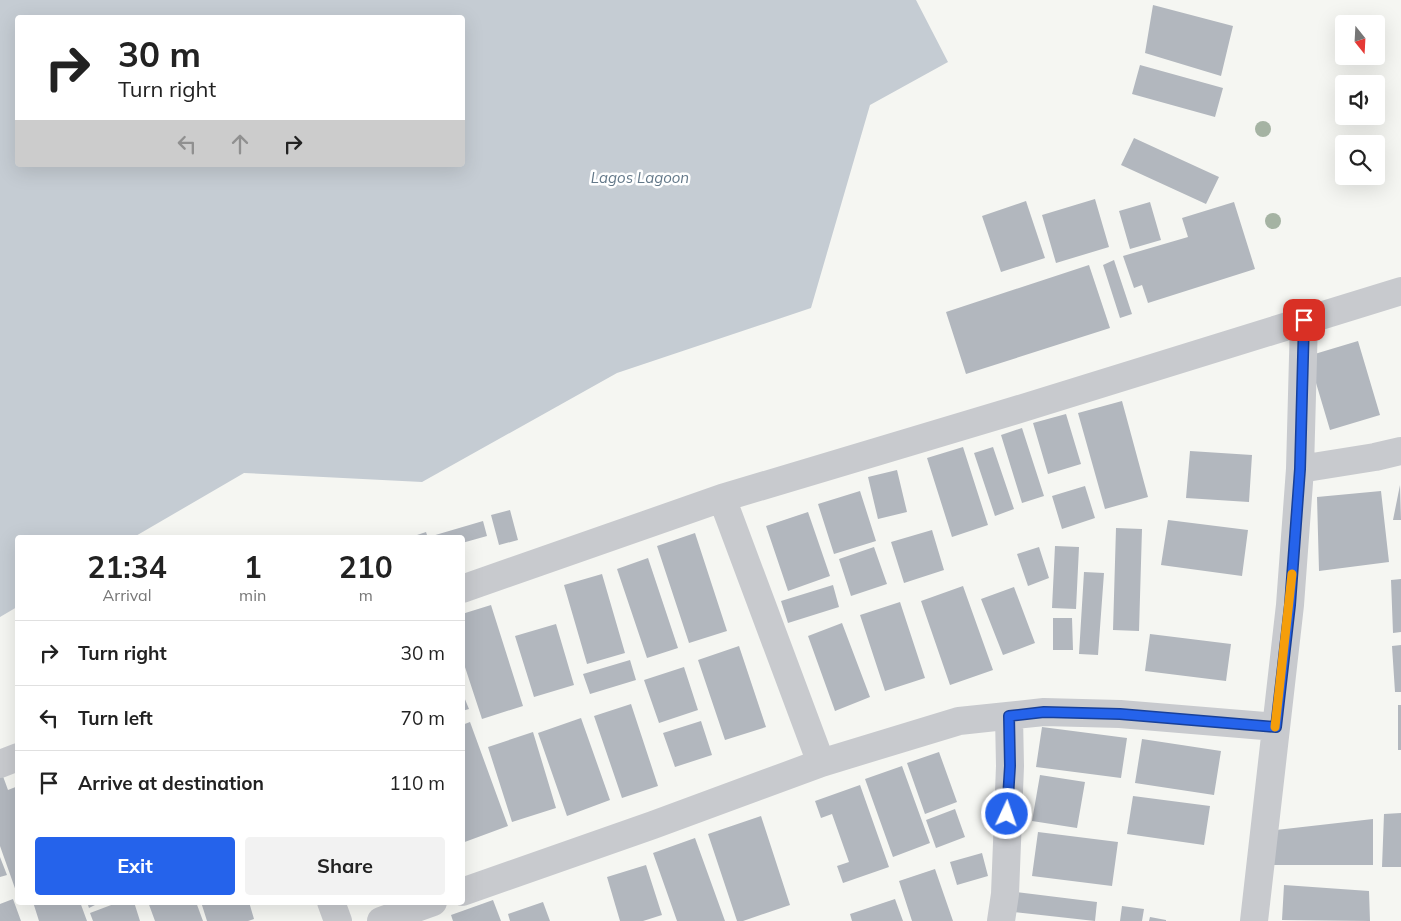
<!DOCTYPE html>
<style>
body{margin:0;font-family:Mulish,sans-serif;background:#f2f2f2;color:#222;height:100vh;display:flex;flex-direction:column;font-size:19px;white-space:nowrap}
*{box-sizing:border-box;margin:0}
p{font-size:16px;color:#767676}
.icon{flex:none;width:28px;height:28px;fill:none;stroke:currentColor;stroke-width:2;stroke-linecap:round;stroke-linejoin:round}
.map{position:relative;flex:1;overflow:hidden}
.panel{position:absolute;left:15px;top:535px;width:450px;height:370px;display:flex;flex-direction:column;background:#fff;border-radius:5px;box-shadow:0 5px 20px #0002}
.panel>*{flex:none}
.guide{position:absolute;left:15px;top:15px;width:450px;height:152px;border-radius:5px;box-shadow:0 5px 20px #0002;background:#fff;color:#222;overflow:hidden}
.needle{width:32px;rotate:162deg}
.buttons{position:absolute;left:1335px;top:15px;display:grid;gap:10px}
.buttons a{display:grid;place-items:center;width:50px;height:50px;border-radius:5px;background:#fff;box-shadow:0 5px 20px #0002;font-size:25px}
.pin{position:absolute;display:grid;place-items:center;width:42px;height:42px;color:#fff;margin:-21px;border-radius:10px;box-shadow:0 2px 8px #0006}
.me{position:absolute;width:55px;margin:-28px;rotate:3deg;stroke-linejoin:round;filter:drop-shadow(0 0 4px #0008)}
.turn{display:flex;align-items:center;gap:18px;height:105px;padding:0 20px;font-size:22px}
.turn .icon{width:65px;height:65px;stroke-width:2.5}
.turn b{display:block;font-size:35px;line-height:42px}
.lanes{display:flex;align-items:center;height:48px;padding:0 20px;background:#0003;justify-content:center;gap:25px;direction:ltr}
.lanes .off{opacity:.35}
.eta{display:flex;justify-content:space-evenly;align-items:center;height:85px;text-align:center}
.eta b{font-size:30px;font-weight:700;line-height:35px}
.cta{display:flex;gap:10px;margin-top:auto;padding:10px 20px}
.cta a{flex:1;height:58px;border-radius:5px;background:#2563eb;color:#fff;font-size:20px;font-weight:700;line-height:58px;text-align:center}
.cta a+a{background:#f2f2f2;color:#222}
ul{padding:0;list-style:none}
li{display:flex;align-items:center;gap:15px;height:65px;padding:0 20px;border-top:1px solid #e0e0e0}
li div{flex:1}
li b{display:block;font-size:19px}
li em{font-style:normal}
.map>svg:first-child{display:block}
.water{fill:#c5ccd3;fill-rule:evenodd}
.building{fill:#b2b7be}
.lines{fill:none;stroke-linecap:round;stroke-linejoin:round}
.minor{stroke:#c8cace;stroke-width:28}
.tree{fill:#a5b3a3}
.route-casing{stroke:#184099;stroke-width:12}
.route{stroke:#2563eb;stroke-width:9}
.slow{stroke:#f59e0b;stroke-width:9}
.labels{text-anchor:middle;stroke-width:5;stroke-linejoin:round;paint-order:stroke}
.water-label{font-size:15px;font-style:italic;fill:#637889;stroke:#fff}
</style>
<div class="map">
<svg width="1401" height="921" viewBox="0 0 1401 921">
<rect width="100%" height="100%" fill="#f5f6f2"/>
<!-- water -->
<path class="water" d="M0,0H916L948,62L870,105L811,308L617,373L422,482L244,473L134,537L18,538L17,607L0,617ZM18,18H462V165H18Z"/>
<!-- building -->
<path class="building" d="M1153,5L1233,26L1221,76L1145,53Z
M1140,65L1223,88L1215,117L1132,94Z
M1134,138L1219,177L1206,204L1121,165Z
M1095,199L1109,247L1056,263L1042,215Z
M1026,201L1045,258L1001,272L982,216Z
M1150,202L1161,240L1130,249L1119,211Z
M1234,202L1255,269L1148,303L1142,285L1134,288L1123,256L1188,237L1182,218Z
M1114,260L1132,314L1120,318L1103,265Z
M1089,265L1110,328L966,374L946,312Z
M1358,341L1380,415L1330,430L1308,356Z
M1122,401L1148,497L1105,509L1078,413Z
M1066,414L1081,464L1048,474L1033,423Z
M1022,428L1044,496L1022,503L1001,435Z
M963,447L988,525L952,537L927,458Z
M993,447L1014,509L995,516L974,453Z
M1190,451L1252,455L1249,502L1186,498Z
M897,470L907,512L878,519L868,477Z
M1400,485L1401,520H1393Z
M1085,486L1095,518L1062,529L1052,496Z
M860,491L876,541L834,554L818,504Z
M1381,491L1389,562L1319,571L1317,497Z
M510,510L518,540L499,545L491,515Z
M808,512L830,576L788,591L766,526Z
M1168,520L1248,530L1242,576L1161,565Z
M483,521L487,536L462,543V538H432V536Z
M1116,528L1142,529L1139,631L1113,630Z
M932,530L944,570L904,583L891,542Z
M426,532L428,538H417V535Z
M695,533L727,631L689,643L657,546Z
M1055,546L1079,547L1076,609L1052,608Z
M874,547L887,584L851,596L839,559Z
M1039,547L1049,578L1028,586L1017,554Z
M648,558L678,648L647,658L617,569Z
M1084,572L1104,573L1098,655L1079,654Z
M602,574L625,653L587,664L564,585Z
M1401,579V632L1393,633L1391,580Z
M833,585L839,607L788,623L781,601Z
M963,586L993,670L950,685L921,601Z
M1014,587L1035,643L1003,655L981,599Z
M900,602L925,678L885,691L860,615Z
M491,605L523,706L482,719L462,658V614Z
M1053,618H1072L1073,650H1053Z
M842,623L870,697L835,711L808,636Z
M556,624L574,685L534,697L515,636Z
M1150,634L1231,644L1226,681L1145,671Z
M1401,645V692H1395L1392,646Z
M739,646L766,727L725,740L698,660Z
M630,660L636,680L590,694L583,674Z
M684,667L698,710L659,723L644,680Z
M462,692L469,709L462,711Z
M631,704L658,786L622,798L594,716Z
M1398,705H1401V750H1398Z
M581,718L610,800L567,816L538,733Z
M701,721L712,755L675,767L663,733Z
M470,722L508,826L462,843V725Z
M1042,727L1127,738L1121,778L1036,767Z
M533,732L556,808L512,822L488,747Z
M1142,739L1221,751L1214,795L1135,783Z
M939,752L957,802L925,814L907,763Z
M902,766L930,843L893,857L865,779Z
M0,768L8,790L18,786L17,894L0,846Z
M1040,775L1085,782L1077,828L1032,821Z
M860,785L889,867L843,883L837,866L849,862L832,814L821,818L815,801Z
M1133,796L1210,806L1204,845L1127,834Z
M955,809L965,837L936,848L926,820Z
M1401,813V867H1382L1384,814Z
M761,816L790,905L743,921H737L708,834Z
M1373,819V865H1272L1276,830Z
M1038,832L1118,842L1112,886L1032,876Z
M695,838L725,921H677L653,853Z
M982,853L988,876L957,885L950,862Z
M0,857L7,875L0,877Z
M646,865L662,915L643,921H620L607,877Z
M935,869L953,921H912L899,881Z
M1284,885L1369,891L1370,921L1282,920Z
M1016,892L1097,902L1095,921L1013,912Z
M13,899L21,921H0V904Z
M895,899L903,921H852L850,914Z
M493,900L501,921H453L451,915Z
M33,902H80L87,921H39Z
M87,902H101L89,908Z
M119,902H134L140,921H93L90,913Z
M148,902H196L203,921H155Z
M201,902H249L254,919L248,921H207Z
M543,902L550,921H510L508,914Z
M1122,906L1144,909L1142,921H1120Z
M1150,917L1166,920V921H1149Z"/>
<g class="lines">
<!-- minor -->
<path class="minor" d="M1300,469L1375,457L1401,451
M722,498L821,763
M462,589L722,498L1013,411L1401,291
M0,764L18,757
M462,892L653,825L821,763L959,721L1044,712L1120,714L1276,727
M331,902L338,921
M381,921L433,902
M1001,921L1005,894L1010,766L1009,716
M1254,921L1290,605L1300,469L1304,320"/>
</g>
<!-- trees -->
<g class="tree">
<circle cx="1263" cy="129" r="8"/>
<circle cx="1273" cy="221" r="8"/>
</g>
<g class="lines">
<!-- route casing -->
<g class="route-casing">
<path id="route" d="M1007,814L1010,766L1009,716L1044,712L1120,714L1276,727L1290,605L1300,469L1304,320"/>
</g>
<!-- route -->
<use href="#route" class="route"/>
<!-- slow -->
<path class="slow" d="M1275,727L1292,574"/>
</g>
<g class="labels">
<!-- water labels -->
<g class="water-label">
<text x="640" y="183">Lagos Lagoon</text>
</g>
</g>
</svg>
<div class="buttons">
<a><svg class="needle" viewBox="-14 -14 28 28"><path d="M0-13l5 13h-10z" fill="#e53935"/><path d="M0 13l5-13h-10z" fill="#767676"/></svg></a>
<a><svg class="icon" aria-label="sound" viewBox="0 0 24 24"><path d="M4 9h4l5-4v14l-5-4H4zM17 9q2 3 0 6"/></svg></a>
<a><svg class="icon" aria-label="search" viewBox="0 0 24 24"><circle cx="10" cy="10" r="6"/><path d="M15 15l6 6"/></svg></a>
</div>
<div class="pin" style="left:1304px;top:320px;background:#d93025"><svg class="icon" aria-label="arrive" viewBox="0 0 24 24"><path d="M6 21V4h12l-3 4 3 4H6"/></svg></div>
<svg class="me" style="left:1007px;top:814px" viewBox="-20 -20 40 40"><circle r="17" fill="#2563eb" stroke="#fff" stroke-width="3"/><path d="M0-11L8 9 0 5-8 9z" fill="#fff"/></svg>
<div class="guide">
<div class="turn"><svg class="icon" aria-label="right" viewBox="0 0 24 24"><path d="M7 20v-9h11M14 6l5 5-5 5"/></svg><div><b>30 m</b>Turn right</div></div>
<div class="lanes"><svg class="icon off" aria-label="left" viewBox="0 0 24 24"><path d="M17 20v-9H6M10 6l-5 5 5 5"/></svg><svg class="icon off" aria-label="ahead" viewBox="0 0 24 24"><path d="M12 20V5M6 11l6-6 6 6"/></svg><svg class="icon" aria-label="right" viewBox="0 0 24 24"><path d="M7 20v-9h11M14 6l5 5-5 5"/></svg></div>
</div>
<section class="panel">
<div class="eta">
<div><b>21:34</b><p>Arrival</p></div>
<div><b>1</b><p>min</p></div>
<div><b>210</b><p>m</p></div>
</div>
<ul>
<li><svg class="icon" aria-label="right" viewBox="0 0 24 24"><path d="M7 20v-9h11M14 6l5 5-5 5"/></svg><div><b>Turn right</b></div><em>30 m</em></li>
<li><svg class="icon" aria-label="left" viewBox="0 0 24 24"><path d="M17 20v-9H6M10 6l-5 5 5 5"/></svg><div><b>Turn left</b></div><em>70 m</em></li>
<li><svg class="icon" aria-label="arrive" viewBox="0 0 24 24"><path d="M6 21V4h12l-3 4 3 4H6"/></svg><div><b>Arrive at destination</b></div><em>110 m</em></li>
</ul>
<div class="cta"><a>Exit</a><a>Share</a></div>
</section>
</div>
